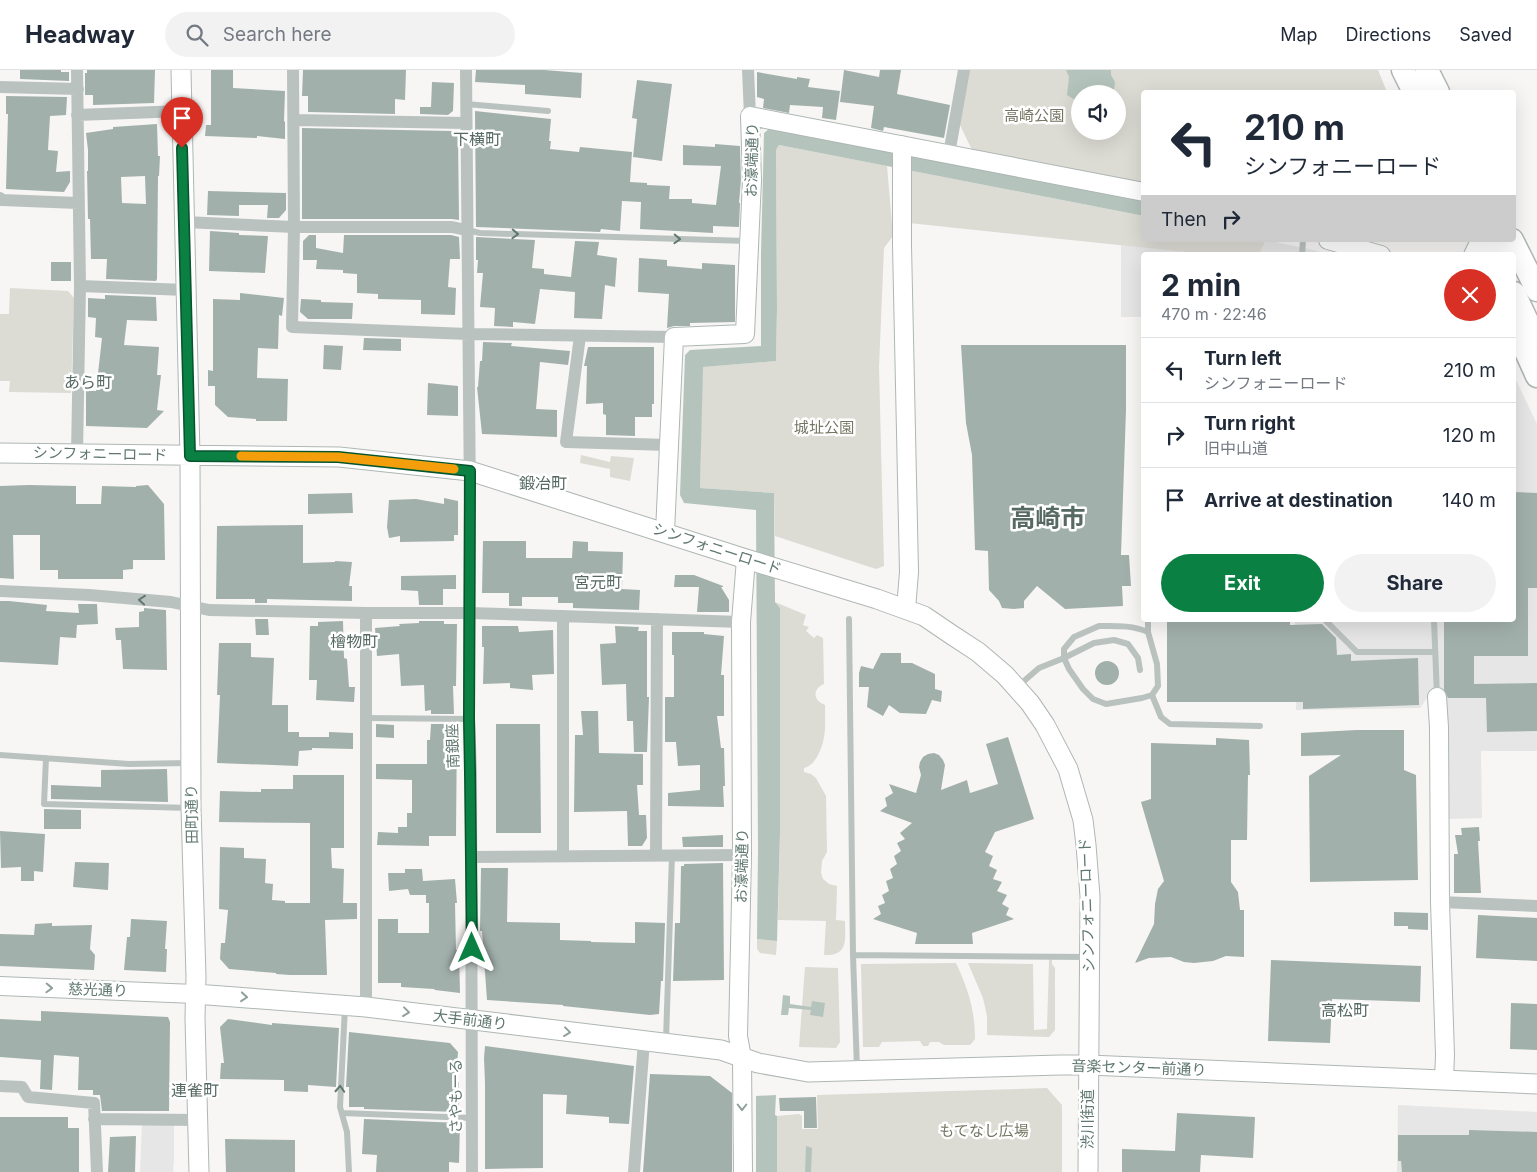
<!DOCTYPE html>
<meta charset="utf-8">
<style>
body{margin:0;font-family:Inter,"Noto Sans JP",sans-serif;background:#f2f2f3;color:#1f2937;height:100vh;display:flex;flex-direction:column;font-size:19px;white-space:nowrap}
*{box-sizing:border-box;margin:0}
p{font-size:16px;color:#747a83}
.icon{flex:none;width:28px;height:28px;fill:none;stroke:currentColor;stroke-width:2;stroke-linecap:round;stroke-linejoin:round}
.map{position:relative;flex:1;overflow:hidden}
.side{position:absolute;left:1141px;top:182px;width:375px;height:370px;display:flex;flex-direction:column;background:#fff;border-radius:5px;box-shadow:0 5px 20px #0002}
.side>*{flex:none}
.banner{position:absolute;left:1141px;top:20px;width:375px;height:152px;border-radius:5px;box-shadow:0 5px 20px #0002;background:#fff;color:#1f2937;overflow:hidden}
.buttons{position:absolute;left:1071px;top:15px;display:grid;gap:10px}
.buttons a{display:grid;place-items:center;width:55px;height:55px;border-radius:50%;background:#fff;box-shadow:0 5px 20px #0002;font-size:25px}
.pin{position:absolute;display:grid;place-items:center;width:42px;height:42px;color:#fff;margin:-51px -21px;border-radius:50% 50% 50% 0;rotate:-45deg;box-shadow:0 0 5px #0007}
.pin .icon{rotate:45deg}
.me{position:absolute;width:55px;margin:-28px;rotate:0deg;stroke-linejoin:round;filter:drop-shadow(0 0 4px #0008)}
.turn{display:flex;align-items:center;gap:18px;height:105px;padding:0 20px;font-size:22px}
.turn .icon{width:65px;height:65px;stroke-width:2.5}
.turn b{display:block;font-size:35px;line-height:42px}
.then{display:flex;align-items:center;height:48px;padding:0 20px;background:#0003;gap:10px;font-size:19px}
.round{display:grid;place-items:center;flex:none;width:52px;height:52px;border-radius:26px;background:#f2f2f3}
.headline{display:flex;align-items:center;justify-content:space-between;height:85px;padding:0 20px}
h1{font-size:30px;font-weight:700;line-height:38px}
.action{display:flex;gap:10px;margin-top:auto;padding:10px 20px}
.action a{flex:1;height:58px;border-radius:30px;background:#0b8043;color:#fff;font-size:20px;font-weight:700;line-height:58px;text-align:center}
.action a+a{background:#f2f2f3;color:#1f2937}
ul{padding:0;list-style:none}
li{display:flex;align-items:center;gap:15px;height:65px;padding:0 20px;border-top:1px solid #e0e1e3}
li div{flex:1}
li b{display:block;font-size:19px}
li em{font-style:normal}
header{display:flex;align-items:center;gap:30px;box-sizing:border-box;height:70px;padding:0 25px;background:#fff;border-bottom:1px solid #e0e1e3}
header strong{font-size:24px}
nav{display:flex;gap:28px;margin-inline-start:auto;font-size:18px}
.search{width:350px;height:45px;background:#f2f2f3;display:flex;align-items:center;gap:12px;box-sizing:border-box;padding:0 18px;border-radius:28px;color:#747a83;font-size:19px}
.map>svg:first-child{display:block}
.built{fill:#e5e6e5}
.green{fill:#dcdbd4;fill-rule:evenodd}
.water{fill:#b4c4bc}
.building{fill:#a2b0ab;fill-rule:evenodd}
.lines{fill:none;stroke-linecap:round;stroke-linejoin:round}
.secondary-casing{stroke:#adb7b4;stroke-width:20}
.primary-casing{stroke:#aeb7b4;stroke-width:21}
.highway-casing{stroke:#aeb6b4;stroke-width:25}
.lane{stroke:#bac2c0;stroke-width:6}
.street{stroke:#bac2c0;stroke-width:12}
.secondary{stroke:#fff;stroke-width:18}
.primary{stroke:#fff;stroke-width:19}
.highway{stroke:#fff;stroke-width:22}
.oneway{stroke:#607870}
.oneway2{stroke:#90a09b}
.route-casing{stroke:#07532c;stroke-width:12}
.route{stroke:#0b8043;stroke-width:9}
.slow{stroke:#f59e0b;stroke-width:9}
.labels{text-anchor:middle;stroke-width:5;stroke-linejoin:round;paint-order:stroke}
.park-label{font-size:15px;fill:#757663;stroke:#fff}
.street-label{font-size:15px;fill:#607870;stroke:#fff}
.neighbourhood-label{font-size:16px;fill:#566963;stroke:#fff}
.town-label{font-size:25px;font-weight:bold;fill:#566963;stroke:#fff}
</style>
<header>
<strong>Headway</strong>
<div class="search"><svg class="icon" aria-label="search" viewBox="0 0 24 24"><circle cx="10" cy="10" r="6"/><path d="M15 15l6 6"/></svg>Search here</div>
<nav><a>Map</a><a>Directions</a><a>Saved</a></nav>
</header>
<div class="map">
<svg width="1537" height="1102" viewBox="0 0 1537 1102">
<rect width="100%" height="100%" fill="#f7f6f5"/>
<!-- built -->
<path class="built" d="M1266,170L1313,180L1332,185H1259Z
M1121,175L1214,185H1144V247H1121Z
M1514,306L1537,354V681H1481L1482,748L1449,749L1446,627L1427,628L1420,638L1296,640L1295,550H1514Z
M1398,1035L1537,1042V1102H1397Z
M142,1053H174V1090L173,1102H140Z"/>
<!-- green -->
<path class="green" d="M968,0H1378L1387,22H1144V113L972,80L958,51ZM1080,24H1118V61H1080Z
M779,75L887,96L893,166L884,178L879,297L884,496L876,499L775,466L774,423L700,418L702,297L776,291L777,238L776,80Z
M908,100L1144,146V170H1266L1259,185H1214L909,153Z
M10,218L68,221L74,228L71,323L9,322L10,311H0V244H9Z
M581,385L610,392L611,386L634,388L630,411L610,407V399L580,393Z
M775,532L806,545L803,555L809,557L806,561L814,568L817,565L823,568L824,614C812,619 813,631 825,635C825,654 827,667 818,685C814,692 811,696 804,698V702L811,704L816,708L826,726L827,782L822,791L821,803L823,809L829,814L837,816L836,850L845,851C845,869 849,886 824,885L826,851L778,850L780,763V538Z
M757,869L777,871L776,885L760,883L757,879Z
M1052,889V894L1055,898V960L1049,967L987,965V946L983,928L968,893L1033,894L1034,960L1047,959L1049,890Z
M956,893C968,919 975,940 975,969L970,975H944L939,972H930L928,976H923L920,971L882,972L879,977H863L861,894Z
M805,897L838,898L840,972L836,978L799,977Z
M1047,1018L1062,1035V1102H777V1046L799,1044L802,1046V1059H818L817,1025Z"/>
<!-- water -->
<path class="water" d="M1066,0H1111V5L1115,12L1114,20L1111,24H1080V33L1067,25L1069,7Z
M770,58L1144,130V146L779,75L776,80L777,238L776,291L703,297L700,418L774,423L775,532L780,538V763L777,871L757,869L758,779L756,440L684,433L680,425L685,285L690,280L761,276V183L764,63Z
M783,925L790,926V934L811,937L812,931L825,933L823,947L810,945L811,940L789,938L788,945H781Z
M776,1025L775,1045L777,1046V1102H756V1026Z
M806,1076L812,1078L811,1102H805Z"/>
<!-- building -->
<path class="building" d="M20,0H61V2H69V11L20,9Z
M87,0H155L154,33L93,35V25H85V3H87Z
M211,0H233V18L285,21L284,51L285,52V69L257,66V68L205,66L206,55H211Z
M303,0H406L405,30L395,29V44L308,42V26H302Z
M476,0H544L582,3L581,28L525,24V15L475,12Z
M844,0L879,7L880,0H901L897,24L950,35L944,68L884,57L883,61L871,58L874,36L840,32Z
M757,2L797,9V7L810,9L808,17L840,21L836,50L822,48L823,37L790,35L789,43L763,38L764,29L757,27Z
M637,10L672,14L662,91L633,87L637,49L632,48Z
M432,12L454,13L453,41L448,45L420,44V37H431Z
M6,26L67,27L66,45L50,46L48,80L58,81L56,102L70,101V112L64,122L6,119L8,44H6Z
M475,41L551,49L549,71H551L550,79L579,82L580,77L632,82L630,112L647,113V115L670,116L669,129H692V133L716,135L721,96L683,95V75L715,77V74L740,76L741,110L739,133H740L739,157L713,156V163L640,159L641,132L622,131L620,161L601,159L600,162L476,157Z
M157,54L158,86H160L159,106H158L157,209L156,211L106,209L107,189H91L90,149H88L87,101H88V80L86,63L113,59V57ZM145,106L146,134L122,133L121,107Z
M302,58L451,61L458,66L459,150L452,149H302Z
M208,121L286,123V140L279,148H267L268,135H239V146L207,145Z
M210,161L239,163V165L268,166L265,203L209,201Z
M309,165H316V178L343,183L344,165H451L459,167L460,189H450L448,217L456,218L455,245L421,244V230L378,229V224L357,223V204L343,203V200L316,199L317,190H303V171Z
M476,167L535,170L532,198L544,199V204L571,207L575,171L599,172L597,185L617,188L615,217L605,215L602,249L574,248L575,222L540,219L535,254L513,252V257L494,256L495,238L480,237L483,203H477L478,190H476Z
M639,188L667,190V196L702,199V193L735,195V252L690,253V256H674L667,258L669,224L638,222Z
M51,192H71V211H51Z
M240,223L284,228L282,246L279,245L278,279L258,278L257,308L288,309L287,351H256V349L228,347L215,335V316H208V300L213,301V229L240,230Z
M105,225L156,227L157,251L127,250L124,275L159,277L157,305H161L157,340L164,341L147,358L86,356V321H96L102,268L95,267L96,248L88,247V228L105,229Z
M301,229L321,230V232L353,233L352,249H308L300,242Z
M364,268L401,269V281L363,280Z
M483,272L512,273L511,276L570,281L568,295L540,292L536,339L557,340V367L482,364L477,317H478L480,291H482Z
M324,275L343,276L341,300L323,299Z
M961,275H1126V340L1121,485H1129L1131,516H1122L1123,536L1065,539L1037,516L1024,531V538L1014,539L1002,538L999,531L989,520L988,481L975,480L972,385L966,353Z
M588,277H654V334H652V347H635V366L606,365V345L603,344V333L586,334L587,296H584Z
M428,313L458,316V346L427,345Z
M29,415L76,416V434H101L102,416L136,417V416L148,415L164,434L165,490H133V499L123,500V509H58V500H40V465H13L14,509L0,508V416Z
M1514,422L1537,423V518H1528V586H1474V614L1537,613V661L1487,662L1486,628H1448L1444,620V550H1514Z
M352,423L353,443L308,444V424Z
M444,428L458,431V465H454V471L400,472V466L389,468L387,457L389,430L416,429L444,434Z
M303,455V493L335,492V491L352,492L349,516H352V531L267,529V533H255V529H216L217,456Z
M483,471H526V488H572L573,471L588,472V481L623,482L622,519L640,520L639,540L573,538V533H558V527H522V536H509V523H482Z
M456,505V519H443V535H419L418,521L401,520V506Z
M675,505H694L723,516V517H721L729,530V542H697L699,517H674Z
M0,531H9L47,535L46,541L79,543L78,534H97L98,554L77,555L76,568L60,567L58,595L0,592Z
M144,538L166,540L167,600L123,599L121,570H116L115,558L139,557V542L144,541Z
M255,549H268L269,565H256Z
M1167,550H1290V555L1322,554L1336,568L1337,585L1351,584V591L1418,588L1419,635L1303,639V632H1167Z
M343,551L344,588L347,589L349,617H355L354,632L316,630L317,610H309L310,556H318V552Z
M419,551H444V554H457L456,616H453L454,644H431V640L425,641L424,615L401,616L399,584L377,586L375,558L400,556L399,554L419,553Z
M482,556H518L519,562L553,560L554,604L532,605L533,620L510,618V613L483,614L484,577H482Z
M615,556L639,557L638,561H647V627H649L647,682H634L633,651H627L626,614L602,615L600,574L616,573Z
M672,562H704V564L724,566L721,605H724V646H717L721,678H724L725,716H723L724,737L668,736V723L700,720V695L678,696L676,672H665V627H674V585H672Z
M219,573H251V587L274,588L272,635H288V662H299V667H329V662L353,663V679L312,678V680L299,681L298,696L217,693L220,625H217Z
M881,583H901V593H912L935,604V619L942,621L941,632L932,630L926,644L900,643L889,635L883,646L867,637L869,617H859V603L861,596L873,599Z
M1095 603a12 12 0 1 1 24 0a12 12 0 1 1-24 0Z
M581,641H598L599,683L643,684V715H637L639,745H646L647,768L642,776H628L627,741L574,742L575,665H583Z
M376,654L394,655V668L376,667Z
M431,654H457L456,766H429V776L377,775L378,762L398,763V757H407V743H412V710L376,709V694H427V670H430Z
M496,654H540L541,763H496Z
M1356,660H1404V700L1416,705L1418,810L1310,812L1309,706L1341,685L1301,686V663Z
M1008,667L1034,749L995,762L985,782L993,786L989,796L997,800L993,809L1002,812L997,821L1007,825L1002,834L1009,838L1006,845L1014,849L972,863L973,874H915L917,863L873,849L881,844L878,836L885,833L882,825L889,821L886,811L893,808L890,799L897,794L894,786L901,781L897,773L905,769L900,763L912,753L880,741L887,736L885,728L893,723L889,714L916,723L921,705L919,697L920,692L923,687L928,684L934,683L939,685L943,690L945,695L941,720L967,710L970,723L998,714L986,674Z
M1216,668L1249,670L1250,705H1248L1247,770H1231V812L1238,822L1240,840H1244V887L1226,886L1213,891L1194,893L1184,892L1171,887L1149,888L1135,893L1154,854L1155,834L1158,819L1164,811L1141,732L1151,729V673L1216,675Z
M167,699L168,732L51,729V715L101,717V700Z
M293,705H344V778H331L332,798L344,799L343,833H357V849L325,850L327,905H290L276,904V903L229,899L220,889L221,873H225L228,840L219,839L220,777L244,778V788L266,789L265,813L273,814L272,830L285,831V833H310V753L219,752L220,721L261,722V719H293Z
M44,739L81,740V759H44Z
M1479,757L1480,771H1478L1481,823H1454V784H1458L1455,765H1462L1461,758Z
M0,761L45,764L43,802L34,801V811H21V797L1,798Z
M723,765V777H683L682,767Z
M75,792L109,793L108,820L73,817Z
M723,793L724,910L673,911L675,853H680L681,796H684V794Z
M481,798H508L507,852L560,853V870L591,871V872L635,873V852L665,853L663,911H661L659,944L650,945L563,936V935L487,930L482,861H480Z
M405,799H422L423,811L455,809L457,833H455L456,880H459L460,923L435,920L434,919L401,917V913H378V849H398V863H429V833H426V825H410L408,819L389,821L388,803H405Z
M1394,842L1428,843V860L1408,859V856H1394Z
M1478,845L1537,848V891L1476,888Z
M131,849L167,851L165,879H167L166,902L124,900L127,867H130Z
M52,853V856L92,855L90,879L95,885L94,900L0,896V864L34,865L35,854Z
M1271,890L1421,896L1420,932L1332,929L1330,973L1268,971Z
M1511,933L1537,934V980L1510,979Z
M41,941L168,947L170,952L169,1041H102L100,1025H93V1020H78L79,987L54,985L52,1020L40,1019L41,990L0,987V949L41,951Z
M228,949L272,955V953L339,958L336,1017L308,1015V1022L284,1021V1010L220,1009L221,993H224L220,957Z
M349,962L450,973L458,982L456,1012H459V1042L364,1039V1037H349V1017H346Z
M485,976L634,996L629,1054L609,1053V1047L566,1044L567,1025L543,1024V1098L485,1099V1013L484,988Z
M650,1004L710,1006L732,1023V1102H643Z
M816,1027L817,1058H804V1041H780L779,1028Z
M1177,1043L1255,1047L1253,1088L1201,1085L1200,1102H1122V1079L1175,1081Z
M0,1047H68V1058H79V1102H0Z
M364,1049L460,1053L459,1093L449,1092V1102H376L377,1085L362,1084Z
M1469,1060L1537,1062V1102H1402L1401,1091H1398V1065H1469Z
M136,1066L135,1102H108L110,1067Z
M225,1069L295,1070V1102H226Z"/>
<g class="lines">
<!-- secondary casing -->
<g class="secondary-casing">
<path id="secondary" d="M902,75V175L909,502L906,539
M1328,170L1381,185
M1473,185L1478,175
M665,462L674,267L745,264L752,110L750,46L1144,122
M1437,627L1439,657L1440,832L1445,985L1444,1010
M0,916L195,924
M743,1102L742,988L738,966L742,785L741,552L746,489"/>
</g>
<!-- primary casing -->
<g class="primary-casing">
<path id="primary" d="M181,0L190,386L191,738L196,907L195,948L199,1102
M0,383L339,387L470,401L746,489L877,529L924,546L952,565L978,582L1005,605L1030,633L1045,655L1068,699L1083,750L1086,775L1090,826L1088,1102
M195,924L366,937L721,980L758,993L808,1002L1060,995H1088L1537,1014"/>
</g>
<!-- highway casing -->
<g class="highway-casing">
<path id="highway" d="M1403,0L1414,22
M1427,0L1438,22
M1488,170L1495,185
M1512,170L1537,220
M1514,223L1535,268
M1514,255L1537,306"/>
</g>
<!-- lane -->
<path class="lane" d="M466,34L548,41
M467,160L480,163L747,171
M1302,185L1303,170
M849,549L853,885L857,999
M1148,550V562
M1325,550L1357,582H1435
M1434,550L1437,626
M1099,556C1116,556 1132,555 1148,562L1157,594L1158,616L1152,625L1142,628L1106,634L1093,629L1083,619L1069,599L1064,588V579L1074,567Z
M1017,617L1039,598L1064,588L1094,573L1114,570L1128,574L1138,588L1140,600
M1152,625L1161,647L1170,654L1260,656
M366,648L469,649
M0,685L129,694L190,693
M46,688L44,734L190,738
M853,885L1089,887
M345,937L340,1037L347,1062L349,1102
M666,970L672,785
M342,1043L472,1048"/>
<!-- street -->
<path class="street" d="M293,0L294,157L292,257L468,264L674,267
M466,0L470,430L469,649L471,702L472,1102
M748,0L750,46
M0,17L78,19
M77,45L182,41
M294,50L466,53
M949,84L964,0
M0,128L2,130L78,133
M184,152L294,157H452L466,160
M80,216L186,220
M580,266L566,372L669,375
M77,384L80,216L77,0
M0,521L89,525L171,532L209,540L366,543H470L741,552
M366,543V937
M563,785V546
M656,785L657,549
M471,787L742,785
M1440,832L1537,836
M0,1016L22,1017L28,1027L94,1033L97,1102
M94,1049L197,1050
M634,1102L644,971"/>
<!-- secondary -->
<use href="#secondary" class="secondary"/>
<!-- primary -->
<use href="#primary" class="primary"/>
<!-- highway -->
<use href="#highway" class="highway"/>
</g>
<!-- one-way arrows -->
<defs><path id="oneway-chevron" d="M-2-3.5L2.5 0L-2 3.5" fill="none" stroke-width="1.6" stroke-linecap="round" stroke-linejoin="round" transform="scale(1.25)"/></defs>
<g class="oneway">
<use href="#oneway-chevron" transform="translate(515 164) rotate(2)"/>
<use href="#oneway-chevron" transform="translate(677 169) rotate(2)"/>
<use href="#oneway-chevron" transform="translate(142 530) rotate(-175)"/>
<use href="#oneway-chevron" transform="translate(340 1019) rotate(-87)"/>
</g>
<g class="oneway2">
<use href="#oneway-chevron" transform="translate(49 918) rotate(2)"/>
<use href="#oneway-chevron" transform="translate(244 927) rotate(5)"/>
<use href="#oneway-chevron" transform="translate(406 942) rotate(7)"/>
<use href="#oneway-chevron" transform="translate(567 962) rotate(7)"/>
<use href="#oneway-chevron" transform="translate(742 1037) rotate(90)"/>
</g>
<g class="lines">
<!-- route casing -->
<g class="route-casing">
<path id="route" d="M182,78L190,386L338,387L470,401L469,649L470,702L472,878"/>
</g>
<!-- route -->
<use href="#route" class="route"/>
<!-- slow -->
<path class="slow" d="M241,386L338,387L454,399"/>
</g>
<g class="labels">
<!-- park labels -->
<g class="park-label">
<text x="1034" y="51">高崎公園</text>
<text x="824" y="363">城址公園</text>
<text x="984" y="1066">もてなし広場</text>
</g>
<!-- street labels -->
<g class="street-label">
<text transform="translate(752 90) rotate(-89)" y="5">お濠端通り</text>
<text transform="translate(100 384) rotate(1)" y="5">シンフォニーロード</text>
<text transform="translate(717 479) rotate(18)" y="5">シンフォニーロード</text>
<text transform="translate(453 676) rotate(-92)" y="5">南銀座</text>
<text transform="translate(192 744) rotate(-91)" y="5">田町通り</text>
<text transform="translate(742 796) rotate(-89)" y="5">お濠端通り</text>
<text transform="translate(1087 835) rotate(-92)" y="5">シンフォニーロード</text>
<text transform="translate(98 920) rotate(2)" y="5">慈光通り</text>
<text transform="translate(470 950) rotate(7)" y="5">大手前通り</text>
<text transform="translate(1139 998) rotate(2)" y="5">音楽センター前通り</text>
<text transform="translate(456 1026) rotate(-90)" y="5">さやもーる</text>
<text transform="translate(1088 1049) rotate(-90)" y="5">渋川街道</text>
</g>
<!-- neighbourhood labels -->
<g class="neighbourhood-label">
<text x="477" y="75">下横町</text>
<text x="88" y="318">あら町</text>
<text x="543" y="419">鍛冶町</text>
<text x="598" y="518">宮元町</text>
<text x="354" y="577">檜物町</text>
<text x="1345" y="946">高松町</text>
<text x="195" y="1026">連雀町</text>
</g>
<!-- town labels -->
<g class="town-label">
<text x="1048" y="457">高崎市</text>
</g>
</g>
</svg>
<div class="buttons">
<a><svg class="icon" aria-label="sound" viewBox="0 0 24 24"><path d="M4 9h4l5-4v14l-5-4H4zM17 9q2 3 0 6"/></svg></a>
</div>
<div class="pin" style="left:182px;top:78px;background:#d93025"><svg class="icon" aria-label="arrive" viewBox="0 0 24 24"><path d="M6 21V4h12l-3 4 3 4H6"/></svg></div>
<svg class="me" style="left:472px;top:878px" viewBox="-20 -20 40 40"><path d="M0-17L14 15 0 8-14 15z" fill="#0b8043" stroke="#fff" stroke-width="4"/></svg>
<div class="banner">
<div class="turn"><svg class="icon" aria-label="left" viewBox="0 0 24 24"><path d="M17 20v-9H6M10 6l-5 5 5 5"/></svg><div><b>210 m</b>シンフォニーロード</div></div>
<div class="then">Then<svg class="icon" aria-label="right" viewBox="0 0 24 24"><path d="M7 20v-9h11M14 6l5 5-5 5"/></svg></div>
</div>
<section class="side">
<div class="headline"><div><h1>2 min</h1><p>470 m · 22:46</p></div><a class="round" style="background:#d93025;color:#fff"><svg class="icon" aria-label="close" viewBox="0 0 24 24"><path d="M6 6l12 12M18 6L6 18"/></svg></a></div>
<ul>
<li><svg class="icon" aria-label="left" viewBox="0 0 24 24"><path d="M17 20v-9H6M10 6l-5 5 5 5"/></svg><div><b>Turn left</b><p>シンフォニーロード</p></div><em>210 m</em></li>
<li><svg class="icon" aria-label="right" viewBox="0 0 24 24"><path d="M7 20v-9h11M14 6l5 5-5 5"/></svg><div><b>Turn right</b><p>旧中山道</p></div><em>120 m</em></li>
<li><svg class="icon" aria-label="arrive" viewBox="0 0 24 24"><path d="M6 21V4h12l-3 4 3 4H6"/></svg><div><b>Arrive at destination</b></div><em>140 m</em></li>
</ul>
<div class="action"><a>Exit</a><a>Share</a></div>
</section>
</div>
